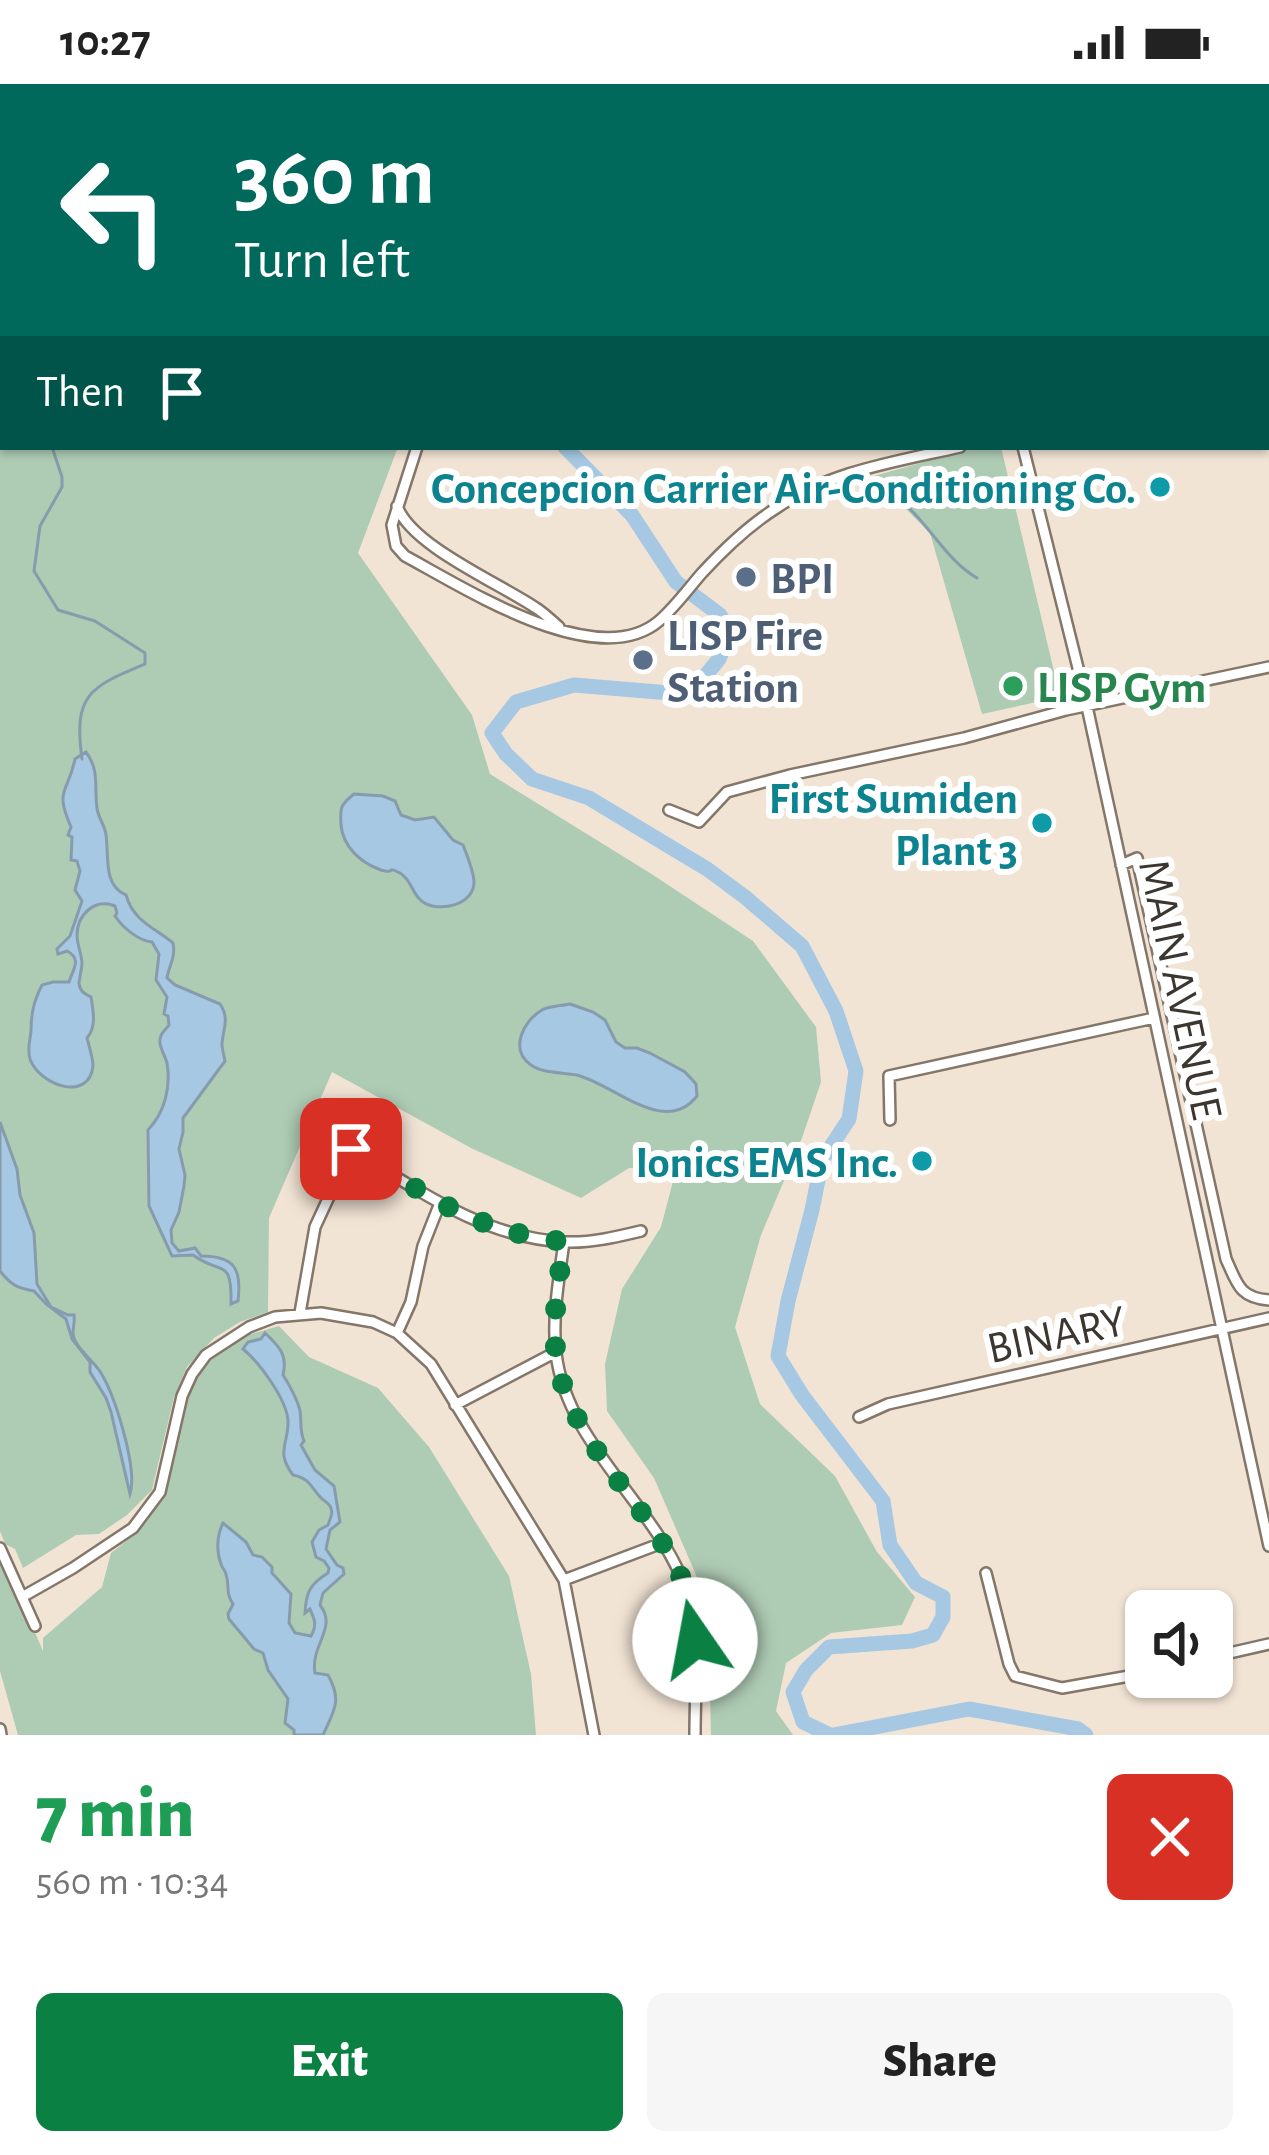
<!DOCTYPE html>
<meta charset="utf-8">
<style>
body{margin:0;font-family:"Alegreya Sans",sans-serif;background:#f6f6f6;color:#222;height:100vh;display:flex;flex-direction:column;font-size:45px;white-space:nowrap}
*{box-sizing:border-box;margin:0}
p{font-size:39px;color:#767676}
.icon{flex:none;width:66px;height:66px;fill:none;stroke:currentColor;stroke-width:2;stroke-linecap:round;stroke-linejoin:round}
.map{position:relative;height:1651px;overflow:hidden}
.details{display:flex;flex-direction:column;background:#fff;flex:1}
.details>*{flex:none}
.banner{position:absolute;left:0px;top:0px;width:1269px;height:366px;box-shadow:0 3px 9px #0004;background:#00695c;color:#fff;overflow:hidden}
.controls{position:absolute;left:1125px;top:1506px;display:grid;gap:24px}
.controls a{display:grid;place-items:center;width:108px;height:108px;border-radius:18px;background:#fff;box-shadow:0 3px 9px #0004;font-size:60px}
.pin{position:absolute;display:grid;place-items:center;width:102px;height:102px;color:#fff;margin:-51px;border-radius:24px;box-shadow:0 6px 18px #0006}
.me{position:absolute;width:132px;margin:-66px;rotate:348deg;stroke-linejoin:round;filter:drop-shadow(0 0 9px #0008)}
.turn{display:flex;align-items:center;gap:42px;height:252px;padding:0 36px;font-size:54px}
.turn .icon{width:156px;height:156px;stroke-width:2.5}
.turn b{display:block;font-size:84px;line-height:102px}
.then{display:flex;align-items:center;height:114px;padding:0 36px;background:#0003;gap:24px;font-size:45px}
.round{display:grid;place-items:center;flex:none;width:126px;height:126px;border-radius:18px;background:#f6f6f6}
.headline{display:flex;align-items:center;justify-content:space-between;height:204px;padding:0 36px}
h1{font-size:72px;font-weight:800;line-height:90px;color:#1e9e55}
.button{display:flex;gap:24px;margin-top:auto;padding:24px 36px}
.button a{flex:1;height:138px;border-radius:18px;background:#0b8043;color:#fff;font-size:48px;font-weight:800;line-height:138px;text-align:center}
.button a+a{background:#f6f6f6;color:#222}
.status{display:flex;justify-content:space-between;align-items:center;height:84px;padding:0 60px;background:#fff;direction:ltr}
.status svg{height:33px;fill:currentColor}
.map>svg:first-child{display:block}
.green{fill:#aecbb4}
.water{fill:#a6c8e2;stroke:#869cad;stroke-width:3}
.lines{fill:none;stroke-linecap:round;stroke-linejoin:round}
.stream{stroke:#869cad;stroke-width:3}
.river{stroke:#a6c8e2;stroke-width:15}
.minor-casing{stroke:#847769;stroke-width:14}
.minor{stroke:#fff;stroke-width:9}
.route{stroke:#0b8043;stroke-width:21;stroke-dasharray:0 37.8}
.culture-dot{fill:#0f9aa8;stroke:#fff;stroke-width:4.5}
.service-dot{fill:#5c6f8a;stroke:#fff;stroke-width:4.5}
.leisure-dot{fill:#2e9e5b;stroke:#fff;stroke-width:4.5}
.labels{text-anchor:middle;stroke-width:12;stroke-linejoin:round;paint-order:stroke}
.culture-label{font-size:45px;font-weight:bold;fill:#0d838f;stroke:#fff;text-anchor:end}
.service-label{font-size:45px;font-weight:bold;fill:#4e5e75;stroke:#fff;text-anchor:start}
.leisure-label{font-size:45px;font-weight:bold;fill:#27864d;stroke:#fff;text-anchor:start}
.street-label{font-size:45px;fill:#3b3630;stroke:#fff}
</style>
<div class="status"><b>10:27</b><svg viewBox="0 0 49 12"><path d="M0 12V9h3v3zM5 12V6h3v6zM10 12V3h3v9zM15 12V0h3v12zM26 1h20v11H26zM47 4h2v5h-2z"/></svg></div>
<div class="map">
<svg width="1269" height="1651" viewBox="0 0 1269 1651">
<rect width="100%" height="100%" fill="#f2e4d5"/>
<!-- green -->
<path class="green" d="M0,43H3V363H398L358,469L472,631L490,690L650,789L753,857L816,943L821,998L802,1054L761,1151L735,1243L760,1320L835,1392L877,1468L915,1513L902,1541L831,1549L786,1579L776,1627L793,1651H711L710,1609L700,1500L654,1394L607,1327L605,1280L622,1205L661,1143L676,1086L629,1084L581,1114L471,1064L332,988L269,1134L268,1228L240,1238L214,1254L187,1283L174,1313L152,1406L127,1431L99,1450L76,1451L23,1484L15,1465L5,1460L0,1447Z
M978,363H1001L1060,613L982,630L930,449L898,417L863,395Z
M279,1242L309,1273L378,1304L429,1363L509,1492L531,1590L536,1651H18L0,1587V1467L43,1567V1554L102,1503L111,1469L139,1447L164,1410L185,1322L191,1303L204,1282L226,1261L244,1252Z"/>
<!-- water -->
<path class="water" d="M86,668C100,687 94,703 97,724C98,734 105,741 106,751C109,772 103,802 126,811C133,837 155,844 173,859C176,873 169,881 167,894L175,901L220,920C230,935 223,944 222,960C222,966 224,971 225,977L183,1034V1048L179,1065L185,1091L184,1102L179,1128L171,1146L172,1159L179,1167L195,1164L201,1172C234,1172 242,1184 238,1217L231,1220C232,1173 222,1192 193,1171L172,1172L149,1122L148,1046C165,1028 171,1003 167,979C165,972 161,966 160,959C159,951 164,947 169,941L168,932L164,930L167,913L156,896L159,870L152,858C139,857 123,844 115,832L117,829L115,822C95,814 77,830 77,852C77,860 82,871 82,880C82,882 79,898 79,899C80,908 84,909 91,913C93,927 97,942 87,954C89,962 93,974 93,982C89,1019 39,1001 30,975C27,965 30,957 31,947C31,929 34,917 42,901L53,898H69C72,887 83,875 67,867L58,870L57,865L70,852L82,817L75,806L80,787L77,777L71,776L72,753L68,751L71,743C54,704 68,710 75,675Z
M354,710L383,712L395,717L401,731L415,736L434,733L453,756L463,761C467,772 473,785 474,797C475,821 439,829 423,818C412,811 412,796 400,789C384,781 398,791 381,786C361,779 343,763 341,741C340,724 340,721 354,710Z
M570,920L593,928L605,936L616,958L625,964H637L650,969L685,988L696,1000L697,1012C665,1053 615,1001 577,991C562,988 544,990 531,981C509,966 523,937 542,926C549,922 561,922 570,920Z
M0,1038L17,1085L20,1111L34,1149L37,1200L51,1223L68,1231H74C75,1237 73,1243 73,1250C75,1264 94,1277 101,1289C115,1312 138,1385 130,1410L111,1328L106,1314L90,1288V1278L72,1255L66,1235L46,1220L34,1207C17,1204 11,1201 0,1187Z
M265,1249C279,1262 288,1271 283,1291C289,1300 298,1317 300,1327C302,1339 299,1345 304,1357L301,1361L315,1386L334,1402L340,1438L330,1446L326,1465L337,1481L343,1484L344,1490L323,1509L320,1521C338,1544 310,1561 315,1589L328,1591C342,1616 335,1625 323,1651H294V1646L285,1639L288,1615L268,1586L263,1569L254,1565L229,1535L228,1530L233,1520C225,1508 230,1502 226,1490C225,1486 222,1484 221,1480C216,1467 217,1451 223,1439L246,1458L253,1471L262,1473L272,1483V1489L291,1510L289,1539L295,1549L311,1552C317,1541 315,1536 310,1525L305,1529C306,1508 310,1500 328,1489L329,1484L324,1477L316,1473L312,1458L319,1446L328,1441C330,1435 334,1428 330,1422C328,1419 325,1417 322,1415C311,1404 310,1394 293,1391C275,1367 289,1360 288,1336C286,1314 258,1277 243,1265L248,1258L261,1255Z"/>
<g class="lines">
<!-- stream -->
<path class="stream" d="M52,363L62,393V403L40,442L34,487L58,526L95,537L145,569V580C90,603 73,610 82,675
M874,403C920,416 937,471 977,494"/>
<!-- river -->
<path class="river" d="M836,3L837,0
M565,363L632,431L676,498L720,531L730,548L719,575L701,597L682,610L574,601L516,618L492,649L506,670L532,695L589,714L707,785L745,813L802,862L836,927L856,987L849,1035L822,1076L812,1126L788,1217L778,1272L802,1311L883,1417L890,1461L916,1499L943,1513V1533L933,1551L912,1557L829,1563L806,1586L793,1608L803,1638L830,1651
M833,1651L969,1625L1078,1645L1086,1651"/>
<!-- minor casing -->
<g class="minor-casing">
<path id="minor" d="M106,0L107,3
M358,0L359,3
M441,0L442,3
M157,3L171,0
M300,3L315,0
M1029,3V0
M0,38L3,37
M1266,127L1269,126
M1266,288L1269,287
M417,363L392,441L396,462L405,472C463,503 597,590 659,537C675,523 688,505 702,489C725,464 749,441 778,423C830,387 900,377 960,363
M1023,363L1083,604L1269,1462
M397,422C411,462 501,500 536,524C544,529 551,536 559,543
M669,726L699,738L727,708L790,691L964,654L1066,626L1269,583
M1121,781L1137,774L1226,1175C1237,1199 1239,1214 1269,1216
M890,1036L889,992L1154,934
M351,1065C416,1105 486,1155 566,1158C591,1159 616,1153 641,1147
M564,1158C559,1194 552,1233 556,1269C566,1357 649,1416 682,1495C701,1541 695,1602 695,1651
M300,1229L315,1143L351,1065L364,1022
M397,1249L411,1218L423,1162L440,1119
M455,1321L556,1268
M859,1333L888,1320L1269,1234
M0,1464L35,1542
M986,1489L1009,1580L1015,1592L1062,1604L1146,1589
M564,1496L662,1459
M22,1513L73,1484L133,1444L160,1408L182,1312L192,1290L206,1271L249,1243L275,1233L321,1229L373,1238L397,1249L431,1280L564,1496L594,1651
M1212,1573L1269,1560
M0,1645L1,1651"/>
</g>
<!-- minor -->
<use href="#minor" class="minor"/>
</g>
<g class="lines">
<!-- route -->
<path class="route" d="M351,1065L440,1119L500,1146L564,1158C559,1194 552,1233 556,1269C565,1353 647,1418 681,1493C690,1512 691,1536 695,1556"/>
</g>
<!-- markers -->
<g class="culture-dot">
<circle cx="1160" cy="403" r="12"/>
<circle cx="1042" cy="739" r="12"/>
<circle cx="922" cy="1077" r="12"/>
</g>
<g class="service-dot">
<circle cx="746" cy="493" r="12"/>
<circle cx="643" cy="576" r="12"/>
</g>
<circle class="leisure-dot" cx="1013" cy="602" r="12"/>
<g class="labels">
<!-- culture labels -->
<g class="culture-label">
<text x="1136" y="419">Concepcion Carrier Air-Conditioning Co.</text>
<text x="1018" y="729">First Sumiden<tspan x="1018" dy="52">Plant 3</tspan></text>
<text x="898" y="1093">Ionics EMS Inc.</text>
</g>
<!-- service labels -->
<g class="service-label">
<text x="770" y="509">BPI</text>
<text x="667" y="566">LISP Fire<tspan x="667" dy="52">Station</tspan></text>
</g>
<!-- leisure labels -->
<g class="leisure-label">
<text x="1037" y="618">LISP Gym</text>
</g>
<!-- street labels -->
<g class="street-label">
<text transform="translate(1182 905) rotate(78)" y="16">MAIN AVENUE</text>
<text transform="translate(1056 1249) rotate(-12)" y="16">BINARY</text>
</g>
</g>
</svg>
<div class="controls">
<a><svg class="icon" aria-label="sound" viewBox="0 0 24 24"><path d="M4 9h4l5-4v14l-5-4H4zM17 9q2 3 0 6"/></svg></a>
</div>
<div class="pin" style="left:351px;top:1065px;background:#d93025"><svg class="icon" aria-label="arrive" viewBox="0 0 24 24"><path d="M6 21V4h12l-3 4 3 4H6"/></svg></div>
<svg class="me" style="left:695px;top:1556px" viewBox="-20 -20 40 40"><circle r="19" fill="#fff"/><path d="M0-13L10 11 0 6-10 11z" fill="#0b8043"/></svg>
<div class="banner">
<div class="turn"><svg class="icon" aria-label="left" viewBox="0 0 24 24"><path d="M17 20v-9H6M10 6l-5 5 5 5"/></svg><div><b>360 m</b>Turn left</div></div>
<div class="then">Then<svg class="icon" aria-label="arrive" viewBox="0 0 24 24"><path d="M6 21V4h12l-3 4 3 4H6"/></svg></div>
</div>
</div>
<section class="details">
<div class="headline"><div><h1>7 min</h1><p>560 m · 10:34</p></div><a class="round" style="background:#d93025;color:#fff"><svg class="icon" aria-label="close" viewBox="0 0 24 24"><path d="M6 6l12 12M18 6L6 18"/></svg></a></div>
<div class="button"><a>Exit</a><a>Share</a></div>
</section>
